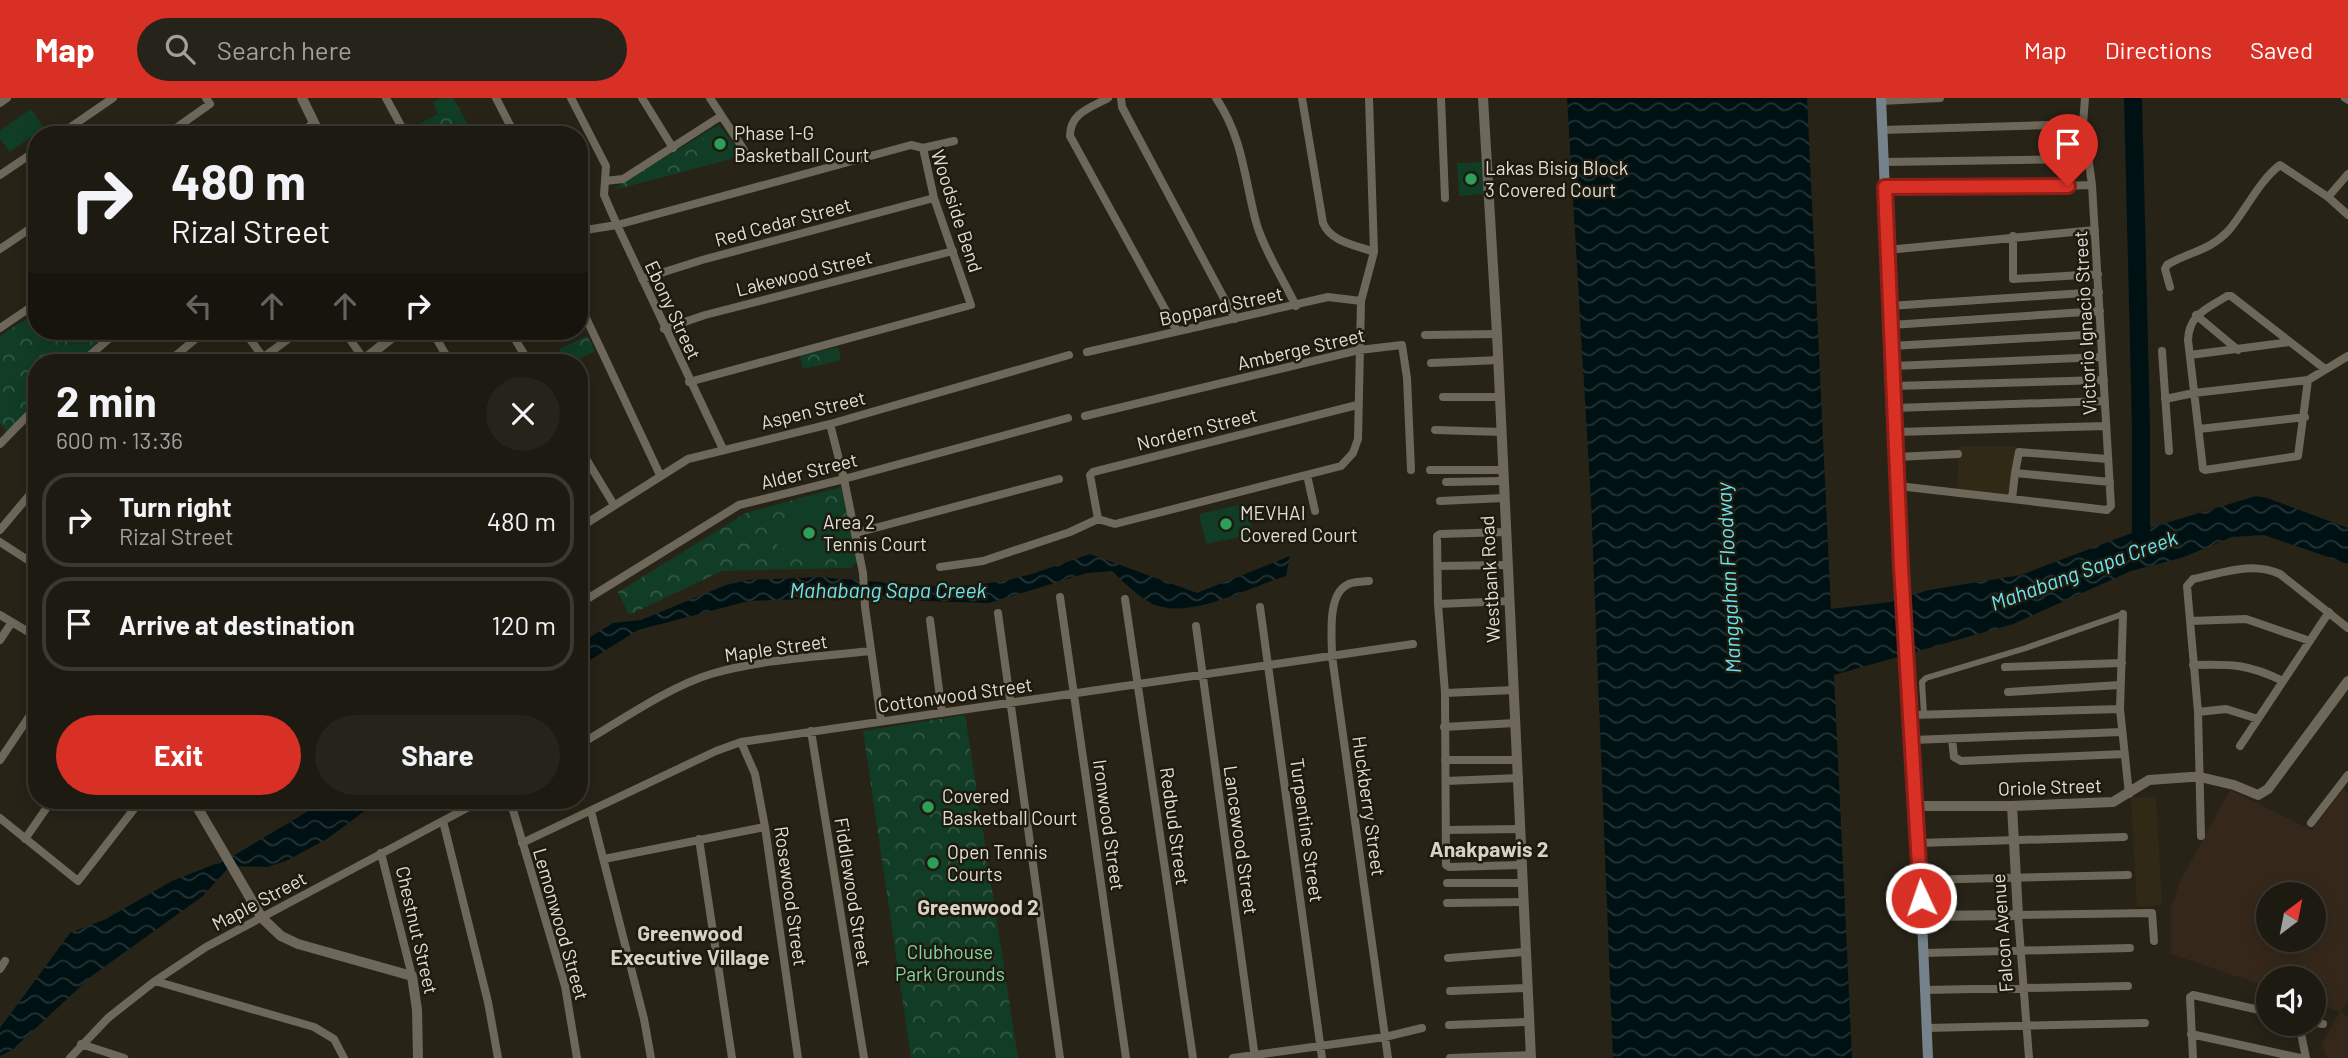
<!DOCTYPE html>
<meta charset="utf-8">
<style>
body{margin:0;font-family:Barlow,sans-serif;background:#25231a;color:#f1f3f6;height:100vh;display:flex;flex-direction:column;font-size:26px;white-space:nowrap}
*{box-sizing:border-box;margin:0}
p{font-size:23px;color:#a0a19f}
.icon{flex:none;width:38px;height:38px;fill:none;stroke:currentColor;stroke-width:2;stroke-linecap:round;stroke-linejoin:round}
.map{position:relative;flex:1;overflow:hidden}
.sheet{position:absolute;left:28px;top:256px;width:560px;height:455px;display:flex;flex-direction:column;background:#1d1a11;border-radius:28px;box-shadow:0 4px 18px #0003,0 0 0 2px #3b3831}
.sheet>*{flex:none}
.guide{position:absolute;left:28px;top:28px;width:560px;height:214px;border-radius:28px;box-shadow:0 4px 18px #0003,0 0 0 2px #3b3831;background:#1d1a11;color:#f1f3f6;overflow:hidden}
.needle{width:46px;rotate:32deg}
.buttons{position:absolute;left:2256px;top:784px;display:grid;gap:14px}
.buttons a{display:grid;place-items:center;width:70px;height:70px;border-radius:50%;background:#1d1a11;box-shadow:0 4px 18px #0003,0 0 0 2px #3b3831;font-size:35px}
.pin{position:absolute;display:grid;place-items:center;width:60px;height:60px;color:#fff;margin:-72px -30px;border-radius:50% 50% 50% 0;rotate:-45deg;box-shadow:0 0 7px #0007}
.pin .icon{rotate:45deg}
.me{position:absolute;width:77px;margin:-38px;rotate:357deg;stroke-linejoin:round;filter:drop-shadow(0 0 5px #0008)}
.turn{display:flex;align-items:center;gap:24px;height:147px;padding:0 28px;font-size:32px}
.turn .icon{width:91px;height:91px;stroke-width:2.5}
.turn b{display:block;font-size:49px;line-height:60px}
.lanes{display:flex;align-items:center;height:66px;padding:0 28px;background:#0003;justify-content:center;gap:35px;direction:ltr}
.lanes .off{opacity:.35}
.round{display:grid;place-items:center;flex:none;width:74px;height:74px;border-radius:37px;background:#25231a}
.overview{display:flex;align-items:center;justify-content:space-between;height:119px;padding:0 28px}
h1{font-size:42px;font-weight:700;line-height:52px}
.button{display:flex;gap:14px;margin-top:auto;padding:14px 28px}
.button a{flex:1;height:80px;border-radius:42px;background:#d93025;color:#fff;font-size:28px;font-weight:700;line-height:80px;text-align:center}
.button a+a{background:#25231a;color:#f1f3f6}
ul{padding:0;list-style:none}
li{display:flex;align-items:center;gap:21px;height:94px;margin:0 14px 10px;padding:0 14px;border:4px solid #3b3831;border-radius:28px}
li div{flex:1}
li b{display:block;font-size:26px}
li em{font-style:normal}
header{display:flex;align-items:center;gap:42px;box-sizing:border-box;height:98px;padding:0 35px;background:#d93025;color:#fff}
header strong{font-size:33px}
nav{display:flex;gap:38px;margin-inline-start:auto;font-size:24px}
.search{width:490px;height:63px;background:#25231a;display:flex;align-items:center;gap:18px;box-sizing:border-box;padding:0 24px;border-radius:38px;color:#a0a19f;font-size:26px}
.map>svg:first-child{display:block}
.industrial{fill:#35281b;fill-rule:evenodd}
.built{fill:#2f2916}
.park{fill:url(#park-crowns)}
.pitch{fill:#113c25}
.water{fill:url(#water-waves)}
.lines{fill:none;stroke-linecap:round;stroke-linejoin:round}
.river{stroke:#001114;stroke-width:18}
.pedestrian{stroke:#6d685a;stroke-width:6}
.minor{stroke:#6d685a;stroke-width:8}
.tertiary{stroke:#6d685a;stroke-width:10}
.secondary{stroke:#75828b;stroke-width:10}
.route-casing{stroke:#8d1f18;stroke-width:18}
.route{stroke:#d93025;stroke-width:12}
.leisure-dot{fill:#2e9e5b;stroke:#1e1a0e;stroke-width:2.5}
.labels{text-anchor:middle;stroke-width:5;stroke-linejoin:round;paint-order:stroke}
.poi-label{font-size:19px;fill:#e0ded6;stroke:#1e1a0e;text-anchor:start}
.street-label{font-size:19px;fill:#e0ded6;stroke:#1e1a0e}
.park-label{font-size:19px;fill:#82d6a3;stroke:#1e1a0e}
.water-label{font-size:21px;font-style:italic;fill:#6be4f3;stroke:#1e1a0e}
.neighbourhood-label{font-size:21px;font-weight:bold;fill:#d8d2c2;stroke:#1e1a0e}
</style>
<header>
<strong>Map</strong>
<div class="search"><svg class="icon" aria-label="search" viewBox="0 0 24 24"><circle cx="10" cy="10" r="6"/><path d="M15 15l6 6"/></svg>Search here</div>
<nav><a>Map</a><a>Directions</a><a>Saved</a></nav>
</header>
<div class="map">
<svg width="2348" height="960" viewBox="0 0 2348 960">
<defs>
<pattern id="park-crowns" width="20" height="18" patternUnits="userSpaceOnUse" patternTransform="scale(1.75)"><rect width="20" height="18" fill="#113c25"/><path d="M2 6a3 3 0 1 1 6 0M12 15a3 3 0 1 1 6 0" fill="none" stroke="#335844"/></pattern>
<pattern id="water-waves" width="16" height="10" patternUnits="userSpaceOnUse" patternTransform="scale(1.75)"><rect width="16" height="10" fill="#001114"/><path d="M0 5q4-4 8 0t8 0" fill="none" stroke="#253335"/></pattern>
</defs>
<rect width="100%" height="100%" fill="#272317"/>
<!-- industrial -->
<path class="industrial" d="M2344,690L2348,696V902L2341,913L2348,919V960H2327L2322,945L2340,914L2314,904V880H2268V889L2171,856V811L2179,785L2230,692L2312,732ZM2268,796H2314V842H2268Z"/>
<!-- built -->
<path class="built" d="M1959,348H2017L2011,400L1957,392Z
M2156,698L2162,807L2137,809L2131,700Z"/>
<!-- park -->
<path class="park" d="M441,0H453L474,37H414L410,31L438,16L433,4Z
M719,27L743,58L614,92L625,83Z
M37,214V233H115L79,264H37V305L8,335L0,325V238Z
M587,238L595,253L573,264H564L559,251Z
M838,249L841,262L803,271L800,258Z
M841,389L858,463L851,470L722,473L629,517L618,494L746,415Z
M965,617L1018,960H911L863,633Z"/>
<!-- pitch -->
<path class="pitch" d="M31,11L44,30L10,54L0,41V32Z
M719,27L740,55L719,64L701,37Z
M1483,64L1485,96L1459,98L1457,65Z
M800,400L844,427L817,472L773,444Z
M1246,405L1254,436L1206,446L1199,416Z"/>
<!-- water -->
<path class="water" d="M1567,0H1807L1831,511L1891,504L1929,492L2021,477L2129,436L2256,398L2267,400L2348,430V466L2264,437L2232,439L2184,459L2131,473L2013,526L1834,577L1852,960H1613L1591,403Z
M1090,456L1197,495L1290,458L1286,478C1251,488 1192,521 1155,507C1143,502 1121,483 1113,473L1087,475L989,505L831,500L749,503L638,532L579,569V546L613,525L641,522L726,487L748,482L818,479L943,489L974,487L1004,483L1032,476Z
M327,702H379L327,741L286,763L267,769L234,768L228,770L203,798L93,877L12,952L0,958V930L70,835L106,821L172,783L228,761Z"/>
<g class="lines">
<!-- river -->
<path class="river" d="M2133,0L2141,329V449"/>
<!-- pedestrian -->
<path class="pedestrian" d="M1924,616L1922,584L1926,580L2026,550L2123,516"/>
<!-- minor -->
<path class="minor" d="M386,0L406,37
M496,0L515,37
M571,0L606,68L604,97L617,127L723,351
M642,0L673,50
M710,0L744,52
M1108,0C1090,10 1070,15 1070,38L1177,233
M1121,0L1122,9L1235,221
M1216,0C1243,40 1244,79 1256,124C1263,150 1284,183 1296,208
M1302,0L1323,125C1331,144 1355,147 1374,154
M1441,0L1445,100
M2345,0L2348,2
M1881,3L1940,0
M0,5L7,0
M1882,32L2083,26
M59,37L113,0
M166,37L210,6L206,0
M296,37L314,25
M923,50L954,43
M1884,64L2086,61
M0,77L37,52
M605,83L623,81L721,18
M1885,89L1995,90L2092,87
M2328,99L2348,76
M579,133L617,127L911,47L923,50
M2013,138V181L2098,176
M0,151L37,126
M1887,152L2095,132
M642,181L702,162L934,100
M2170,189L2165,171L2167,167C2188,154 2210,153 2229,132C2246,112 2259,83 2280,67L2328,99L2348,117
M579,205L660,377
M1890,208L2099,194
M2196,217L2238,252
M1891,227L2100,213
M0,230L37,205
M664,231L705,217L953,153
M244,233L263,259
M344,233L366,264
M432,233L450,264
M510,233L529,264
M1425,237L1497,236
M1892,248L2101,236
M2162,253L2169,353
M1087,254L1328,199L1361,203
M2190,257L2290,244
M82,264L118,233
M168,264L205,233
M257,264L299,233
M1431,265L1499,262
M1893,268L2102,259
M2308,282L2298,358L2205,372L2203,371L2188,242C2189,216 2207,211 2227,198H2231L2325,271
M689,284L971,207L934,100L923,50
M1894,288L2104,282
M1443,299H1500
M2165,301L2194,295L2308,282L2348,258
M1895,310L2105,303
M1085,318L1359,252L1402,247L1407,280L1411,372
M830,326L844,381L863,475L865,509L881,623
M2199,331L2305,319
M1435,332L1502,334
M1896,334L2106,328
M0,346L37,308
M579,349L614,407
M1897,359L1958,356
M1430,372H1503
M2015,375L2019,354L2108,361
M1307,377L1315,413
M1446,384L1503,383
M1898,388L2090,410L2107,412L2111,408L2092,87L2089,65L2086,61L2083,26L2085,0
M2012,401L2015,375L2110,384
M1440,403L1504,400
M1098,421L1115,426L1341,368L1353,355L1358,341L1361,203L1374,154L1369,0
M1098,421L1090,377L1093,374L1357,307
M579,430L688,361L830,326L1069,257
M0,432L37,388
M1506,434L1440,436L1437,438L1438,506L1445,595L1446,767L1449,769L1521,767
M856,435L1059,381
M0,444L37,468
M1438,468L1507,467
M940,469L983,463L1070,434L1098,421
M1369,483C1362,484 1353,483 1347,487C1327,497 1332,539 1332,558L1388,960
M1060,499L1126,960
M1125,501L1193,960
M579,506L739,407L844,381L1068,320
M1438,506L1509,503
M1260,509L1322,960
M998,515L1060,960
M2123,516L2120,611L2129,696
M0,517L37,539
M930,522L942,615
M2190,523L2246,521L2310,543
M1196,528L1255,960
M0,542L12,524
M2193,567C2232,566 2248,566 2283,583
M2005,569L2122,565
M2008,594L2120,587
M1445,595L1514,592
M2198,614L2226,611L2258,621
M1911,617L2120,611
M1444,629L1515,625
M811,633L864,960
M1952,641L1954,659L1961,663L2124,656
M1913,642L2121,634
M741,644L755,676L765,729L798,960
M579,647C619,624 668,589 711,576C762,561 818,559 870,553
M2240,648L2329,514
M0,662L37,607
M1445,662H1517
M1446,683L1519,680
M510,702L565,888L577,960
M591,713L644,921L651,960
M0,720L78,783L141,702
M443,723L488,904L498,960
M2311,725L2348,677
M1446,732L1520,731
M2201,738L2198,614L2187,488L2193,481C2223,475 2251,463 2280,476L2348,530
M25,741L52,702
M699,741L732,960
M522,745L716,653L741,644L1413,546
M1918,745L2124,739
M381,755L412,878
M604,761L765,729
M1920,782L2128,777
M1447,785H1522
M1447,805L1523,804
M1924,855L2130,850
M1448,860L1524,854
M0,871L5,863
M155,883L314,929L334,941L344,960
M1925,892L2128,888
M1450,893L1527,890
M2314,924L2323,926
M2299,926L2306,960
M1449,927L1529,924
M1927,930L2145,925
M2191,936L2300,960
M81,946L124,960
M70,960L108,920L155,883L206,849L482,702
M1233,960L1385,939L1422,930
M1450,960L1530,957
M2029,960L2018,817L2152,815L2154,843
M2193,960L2190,899L2193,897L2268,914"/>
<!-- tertiary -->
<path class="tertiary" d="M302,0L320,37
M1483,0L1497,236L1531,960
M361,264L400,233
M193,702L262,820L281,838L298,846L412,878L417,912L418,960
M1917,708H2012L2113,704L2149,682L2191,679H2200L2234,687L2258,697L2268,691L2348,583
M1922,818L2018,817L2012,708"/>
<!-- secondary -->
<path class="secondary" d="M1881,0L1901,469L1917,708L1928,960"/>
</g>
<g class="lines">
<!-- route casing -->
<g class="route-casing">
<path id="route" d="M1921,800L1901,469L1885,89L2068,88"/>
</g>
<!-- route -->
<use href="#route" class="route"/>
</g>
<!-- markers -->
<g class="leisure-dot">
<circle cx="720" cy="46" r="7"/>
<circle cx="1471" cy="81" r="7"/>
<circle cx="1226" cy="426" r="7"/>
<circle cx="809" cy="435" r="7"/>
<circle cx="928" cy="709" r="7"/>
<circle cx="933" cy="765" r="7"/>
</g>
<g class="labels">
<!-- poi labels -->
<g class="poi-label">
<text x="734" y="42">Phase 1-G<tspan x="734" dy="22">Basketball Court</tspan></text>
<text x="1485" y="77">Lakas Bisig Block<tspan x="1485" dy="22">3 Covered Court</tspan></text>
<text x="1240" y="422">MEVHAI<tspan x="1240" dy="22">Covered Court</tspan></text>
<text x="823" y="431">Area 2<tspan x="823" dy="22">Tennis Court</tspan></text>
<text x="942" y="705">Covered<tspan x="942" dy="22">Basketball Court</tspan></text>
<text x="947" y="761">Open Tennis<tspan x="947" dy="22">Courts</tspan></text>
</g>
<!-- street labels -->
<g class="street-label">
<text transform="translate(957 113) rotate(72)" y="7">Woodside Bend</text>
<text transform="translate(783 124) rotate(-15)" y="7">Red Cedar Street</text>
<text transform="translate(804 175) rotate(-14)" y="7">Lakewood Street</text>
<text transform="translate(1221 208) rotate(-12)" y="7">Boppard Street</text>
<text transform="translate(673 212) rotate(65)" y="7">Ebony Street</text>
<text transform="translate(2085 225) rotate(-93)" y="7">Victorio Ignacio Street</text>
<text transform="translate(1301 251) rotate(-13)" y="7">Amberge Street</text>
<text transform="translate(813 312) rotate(-14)" y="7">Aspen Street</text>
<text transform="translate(1197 331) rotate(-14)" y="7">Nordern Street</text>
<text transform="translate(809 373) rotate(-14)" y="7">Alder Street</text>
<text transform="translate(1490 481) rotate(-93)" y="7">Westbank Road</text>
<text transform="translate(776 550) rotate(-8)" y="7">Maple Street</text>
<text transform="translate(955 597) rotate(-8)" y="7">Cottonwood Street</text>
<text transform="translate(2050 689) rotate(-2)" y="7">Oriole Street</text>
<text transform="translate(1369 708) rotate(82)" y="7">Huckberry Street</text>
<text transform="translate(1109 727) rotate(82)" y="7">Ironwood Street</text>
<text transform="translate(1175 728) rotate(82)" y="7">Redbud Street</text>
<text transform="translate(1307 732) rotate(82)" y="7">Turpentine Street</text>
<text transform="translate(1241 742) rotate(82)" y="7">Lancewood Street</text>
<text transform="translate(853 794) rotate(81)" y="7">Fiddlewood Street</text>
<text transform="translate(791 798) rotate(82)" y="7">Rosewood Street</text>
<text transform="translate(259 803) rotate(-28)" y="7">Maple Street</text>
<text transform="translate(561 826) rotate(74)" y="7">Lemonwood Street</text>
<text transform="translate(417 832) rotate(77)" y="7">Chestnut Street</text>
<text transform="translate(2002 835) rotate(-94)" y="7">Falcon Avenue</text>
</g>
<!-- park labels -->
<g class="park-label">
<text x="950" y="861">Clubhouse<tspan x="950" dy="22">Park Grounds</tspan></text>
</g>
<!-- water labels -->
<g class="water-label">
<text transform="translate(2084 473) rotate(-20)" y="7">Mahabang Sapa Creek</text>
<text transform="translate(1729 480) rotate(-93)" y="7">Manggahan Floodway</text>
<text x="888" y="500">Mahabang Sapa Creek</text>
</g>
<!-- neighbourhood labels -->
<g class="neighbourhood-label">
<text x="1489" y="759">Anakpawis 2</text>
<text x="978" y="817">Greenwood 2</text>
<text x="690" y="843">Greenwood<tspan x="690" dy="24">Executive Village</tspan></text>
</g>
</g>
</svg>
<div class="buttons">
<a><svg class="needle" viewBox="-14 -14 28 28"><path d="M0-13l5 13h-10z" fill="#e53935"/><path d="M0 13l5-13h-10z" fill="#a0a19f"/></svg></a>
<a><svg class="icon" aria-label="sound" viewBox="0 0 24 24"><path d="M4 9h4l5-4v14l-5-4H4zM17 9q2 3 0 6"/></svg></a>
</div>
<div class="pin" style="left:2068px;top:88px;background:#d93025"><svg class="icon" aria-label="arrive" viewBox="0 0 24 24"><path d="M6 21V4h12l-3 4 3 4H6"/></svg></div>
<svg class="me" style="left:1921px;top:800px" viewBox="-20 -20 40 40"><circle r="17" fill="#d93025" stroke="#fff" stroke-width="3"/><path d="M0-11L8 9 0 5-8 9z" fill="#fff"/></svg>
<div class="guide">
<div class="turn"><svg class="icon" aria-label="right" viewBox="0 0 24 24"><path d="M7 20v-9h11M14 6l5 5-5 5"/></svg><div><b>480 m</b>Rizal Street</div></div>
<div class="lanes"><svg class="icon off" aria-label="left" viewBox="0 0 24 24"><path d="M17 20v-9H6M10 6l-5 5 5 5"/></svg><svg class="icon off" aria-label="ahead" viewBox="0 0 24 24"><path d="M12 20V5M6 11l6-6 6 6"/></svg><svg class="icon off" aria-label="ahead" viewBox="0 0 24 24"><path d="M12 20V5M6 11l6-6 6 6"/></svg><svg class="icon" aria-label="right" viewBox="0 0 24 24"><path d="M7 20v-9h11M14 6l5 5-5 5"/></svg></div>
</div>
<section class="sheet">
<div class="overview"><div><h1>2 min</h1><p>600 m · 13:36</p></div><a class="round"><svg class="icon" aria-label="close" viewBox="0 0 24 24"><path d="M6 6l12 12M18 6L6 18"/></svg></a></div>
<ul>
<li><svg class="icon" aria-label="right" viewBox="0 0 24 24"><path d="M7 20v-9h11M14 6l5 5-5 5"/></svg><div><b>Turn right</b><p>Rizal Street</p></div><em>480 m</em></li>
<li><svg class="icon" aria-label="arrive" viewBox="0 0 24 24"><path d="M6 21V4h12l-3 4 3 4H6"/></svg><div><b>Arrive at destination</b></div><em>120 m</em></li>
</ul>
<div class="button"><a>Exit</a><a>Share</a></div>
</section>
</div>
